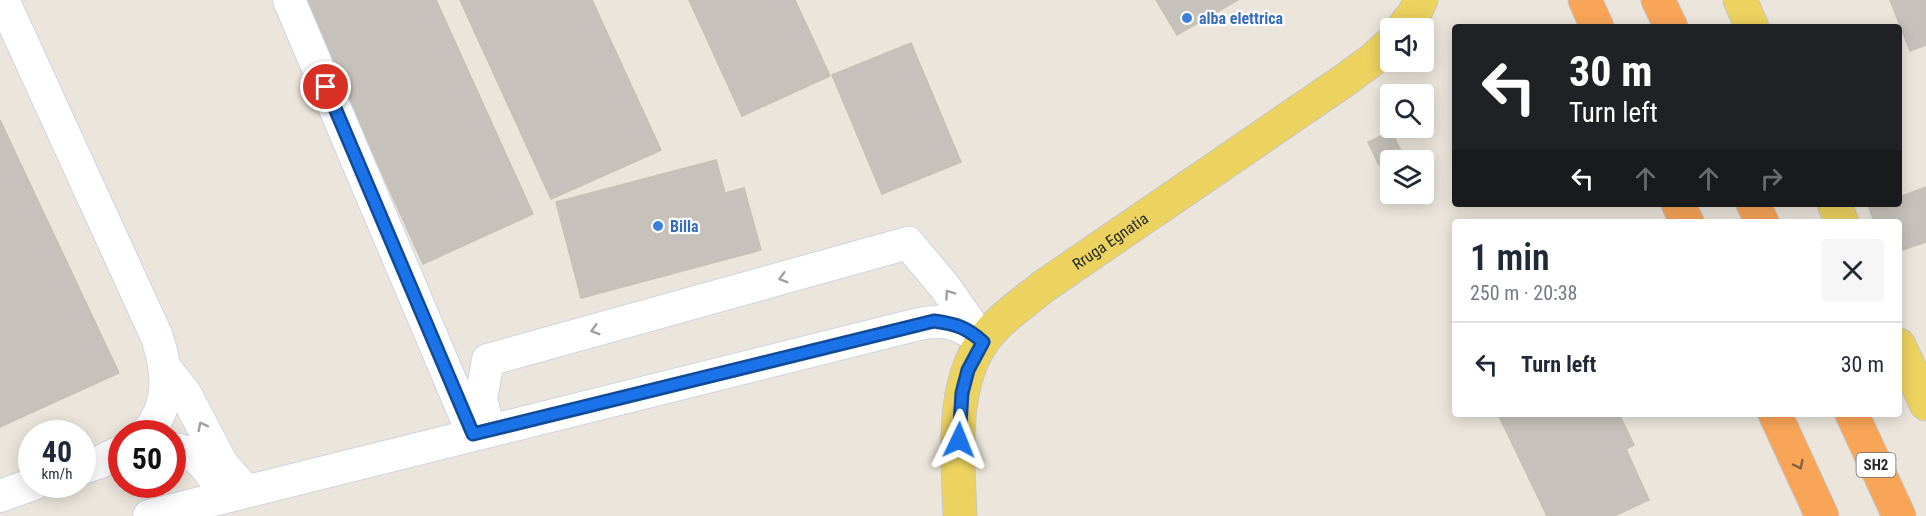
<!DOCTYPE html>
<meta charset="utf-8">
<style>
body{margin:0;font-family:"Roboto Condensed",sans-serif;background:#f6f6f7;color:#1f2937;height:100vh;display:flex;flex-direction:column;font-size:22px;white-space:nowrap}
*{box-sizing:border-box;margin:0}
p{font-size:20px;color:#747a83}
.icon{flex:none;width:33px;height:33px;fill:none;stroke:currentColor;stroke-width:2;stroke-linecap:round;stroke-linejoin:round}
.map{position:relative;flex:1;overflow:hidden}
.drawer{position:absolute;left:1452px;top:219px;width:450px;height:198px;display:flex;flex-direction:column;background:#fff;border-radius:6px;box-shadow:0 3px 15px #0003}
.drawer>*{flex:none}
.banner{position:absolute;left:1452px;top:24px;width:450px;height:183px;border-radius:6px;box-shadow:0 3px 15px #0003;background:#202124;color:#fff;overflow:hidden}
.tools{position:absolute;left:1380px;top:18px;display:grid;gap:12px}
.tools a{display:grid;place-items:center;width:54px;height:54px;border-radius:6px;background:#fff;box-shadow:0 3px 15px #0003;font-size:30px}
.speed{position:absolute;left:18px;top:420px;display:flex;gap:12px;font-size:30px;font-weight:700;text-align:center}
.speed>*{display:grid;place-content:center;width:78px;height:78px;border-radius:50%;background:#fff;box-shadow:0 3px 15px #0003;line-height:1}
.speed small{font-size:15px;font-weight:400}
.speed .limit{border:9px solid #d22;background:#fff;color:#111}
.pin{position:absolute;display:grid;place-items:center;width:51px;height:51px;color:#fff;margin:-26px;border:3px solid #fff;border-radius:50%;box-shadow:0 2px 6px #0007}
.me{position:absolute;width:66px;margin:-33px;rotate:2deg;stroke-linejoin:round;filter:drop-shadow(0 0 4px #0008)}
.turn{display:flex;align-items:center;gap:21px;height:126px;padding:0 18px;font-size:27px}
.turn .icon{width:78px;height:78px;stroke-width:2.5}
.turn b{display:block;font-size:42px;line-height:51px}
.lanes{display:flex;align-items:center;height:57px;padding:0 18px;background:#0003;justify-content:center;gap:30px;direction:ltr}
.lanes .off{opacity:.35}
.round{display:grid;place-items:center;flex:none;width:63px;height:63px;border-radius:6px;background:#f6f6f7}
.head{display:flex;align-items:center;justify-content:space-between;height:102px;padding:0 18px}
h1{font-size:36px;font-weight:600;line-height:45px}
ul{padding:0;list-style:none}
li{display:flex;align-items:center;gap:18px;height:84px;padding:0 18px;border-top:2px solid #e0e1e3}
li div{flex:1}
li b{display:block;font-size:22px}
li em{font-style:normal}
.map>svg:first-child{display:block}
.building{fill:#c6c2bb;stroke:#c6c1b5;stroke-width:1.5}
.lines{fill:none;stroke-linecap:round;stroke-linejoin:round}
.minor-casing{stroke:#d0d3e1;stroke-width:34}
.major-casing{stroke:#c7c7c7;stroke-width:35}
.highway-casing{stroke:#c7c7c7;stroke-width:35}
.minor{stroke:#fff;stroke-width:32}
.major{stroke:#ecd25f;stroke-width:33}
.highway{stroke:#f9a558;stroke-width:33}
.oneway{stroke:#9f9f9f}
.oneway2{stroke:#87613e}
.route-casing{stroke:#114b97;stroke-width:15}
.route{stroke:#1a73e8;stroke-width:10}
.shop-dot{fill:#3f7fe0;stroke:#fff;stroke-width:2}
.labels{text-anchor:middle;stroke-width:4.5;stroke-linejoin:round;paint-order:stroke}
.shield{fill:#fff;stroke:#696969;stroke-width:1.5}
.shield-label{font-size:15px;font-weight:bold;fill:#292929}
.shop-label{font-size:16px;font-weight:bold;fill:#366cbe;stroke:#fff;text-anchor:start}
.street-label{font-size:16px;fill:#292929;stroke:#fff}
</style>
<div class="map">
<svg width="1926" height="516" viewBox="0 0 1926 516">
<rect width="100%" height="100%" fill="#ebe5db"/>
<!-- building -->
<path class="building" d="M304,0H436L533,214L423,264Z
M460,0H592L661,150L551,199Z
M689,0H795L830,76L742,116Z
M1156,0H1238L1177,35Z
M1890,0H1926V45L1910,51Z
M911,43L961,162L882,194L832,75Z
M0,120L119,373L0,427Z
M1391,131L1402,153L1379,165L1368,142Z
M716,160L725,193L744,188L761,250L581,298L556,202Z
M1926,187V242L1899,251V222H1874L1869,207L1878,204H1899V197Z
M1498,414H1619L1634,445L1626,449L1649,500L1614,516H1547Z"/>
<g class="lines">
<!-- minor casing -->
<g class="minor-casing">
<path id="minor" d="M3,0L157,337C168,371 172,405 146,434
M289,0L473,434
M165,368L185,393L222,464L246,491
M489,431L481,399L488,360L908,243L945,287L979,336
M172,449C199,451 207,469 221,488
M82,468L100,462L122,451
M0,496L33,484
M149,516L919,324C946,319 962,323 983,342"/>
</g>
<!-- major casing -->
<g class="major-casing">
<g id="major">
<path d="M1740,0L1752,27"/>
<path d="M1403,28L1415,12L1421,0"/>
<path d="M1834,204L1842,222"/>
<path d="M1899,345L1926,404"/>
<path id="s1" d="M960,516C958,461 950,388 983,341C999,319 1023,303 1044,286L1342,82L1372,60L1390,44"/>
</g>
</g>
<!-- highway casing -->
<g class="highway-casing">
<path id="highway" d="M1585,0L1597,27
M1658,0L1671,27
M1678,204L1687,222
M1753,204L1762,222
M1775,414L1822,516
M1852,414L1899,516"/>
</g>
<!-- minor -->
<use href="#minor" class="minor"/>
<!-- major -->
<use href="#major" class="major"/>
<!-- highway -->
<use href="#highway" class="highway"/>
</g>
<!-- one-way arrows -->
<defs><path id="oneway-chevron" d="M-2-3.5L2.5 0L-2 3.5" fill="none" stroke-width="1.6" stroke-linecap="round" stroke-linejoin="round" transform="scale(1.5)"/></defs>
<g class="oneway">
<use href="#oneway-chevron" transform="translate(783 278) rotate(164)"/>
<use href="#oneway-chevron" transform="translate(949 294) rotate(-125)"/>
<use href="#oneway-chevron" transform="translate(595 330) rotate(164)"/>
<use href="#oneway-chevron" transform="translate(202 426) rotate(-117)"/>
</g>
<use class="oneway2" href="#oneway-chevron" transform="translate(1799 465) rotate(65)"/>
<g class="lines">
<!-- route casing -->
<g class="route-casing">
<path id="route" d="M326,87L473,434L934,321C956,324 966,327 983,342L968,370L962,393L959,440"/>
</g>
<!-- route -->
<use href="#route" class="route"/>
</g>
<!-- markers -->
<g class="shop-dot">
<circle cx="1187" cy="18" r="6"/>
<circle cx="658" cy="226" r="6"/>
</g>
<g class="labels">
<!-- shield labels -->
<rect class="shield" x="1856.5" y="453" width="39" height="24" rx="4.5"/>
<g class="shield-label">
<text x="1876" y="470">SH2</text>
</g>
<!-- shop labels -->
<g class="shop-label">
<text x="1199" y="24">alba elettrica</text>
<text x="670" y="232">Billa</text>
</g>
<!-- street labels -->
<g class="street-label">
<text dy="6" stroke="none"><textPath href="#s1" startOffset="342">Rruga Egnatia</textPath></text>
</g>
</g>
</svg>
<div class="tools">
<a><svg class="icon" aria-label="sound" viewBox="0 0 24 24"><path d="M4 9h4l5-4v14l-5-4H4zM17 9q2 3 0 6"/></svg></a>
<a><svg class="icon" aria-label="search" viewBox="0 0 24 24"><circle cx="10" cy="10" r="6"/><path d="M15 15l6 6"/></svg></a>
<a><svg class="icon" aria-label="layers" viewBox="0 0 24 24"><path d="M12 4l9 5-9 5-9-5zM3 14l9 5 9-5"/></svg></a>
</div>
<div class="speed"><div>40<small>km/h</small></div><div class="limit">50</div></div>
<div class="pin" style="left:326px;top:87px;background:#d93025"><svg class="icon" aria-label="arrive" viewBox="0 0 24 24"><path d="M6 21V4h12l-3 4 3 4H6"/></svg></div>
<svg class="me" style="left:959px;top:440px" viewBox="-20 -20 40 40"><path d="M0-17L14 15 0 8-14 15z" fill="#1a73e8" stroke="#fff" stroke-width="4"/></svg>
<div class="banner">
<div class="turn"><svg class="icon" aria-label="left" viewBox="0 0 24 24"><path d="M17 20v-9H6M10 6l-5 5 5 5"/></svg><div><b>30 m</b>Turn left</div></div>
<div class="lanes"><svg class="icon" aria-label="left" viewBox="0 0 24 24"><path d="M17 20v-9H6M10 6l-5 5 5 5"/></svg><svg class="icon off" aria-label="ahead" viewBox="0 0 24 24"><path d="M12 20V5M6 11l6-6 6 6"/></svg><svg class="icon off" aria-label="ahead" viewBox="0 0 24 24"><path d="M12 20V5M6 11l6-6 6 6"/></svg><svg class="icon off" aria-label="right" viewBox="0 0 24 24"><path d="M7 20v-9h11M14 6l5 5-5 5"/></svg></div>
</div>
<section class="drawer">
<div class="head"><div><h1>1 min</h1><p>250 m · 20:38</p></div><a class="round"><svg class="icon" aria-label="close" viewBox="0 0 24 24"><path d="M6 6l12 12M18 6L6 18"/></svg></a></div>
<ul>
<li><svg class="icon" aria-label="left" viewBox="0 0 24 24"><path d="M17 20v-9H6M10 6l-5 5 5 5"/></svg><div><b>Turn left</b></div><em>30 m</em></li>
</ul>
</section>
</div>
